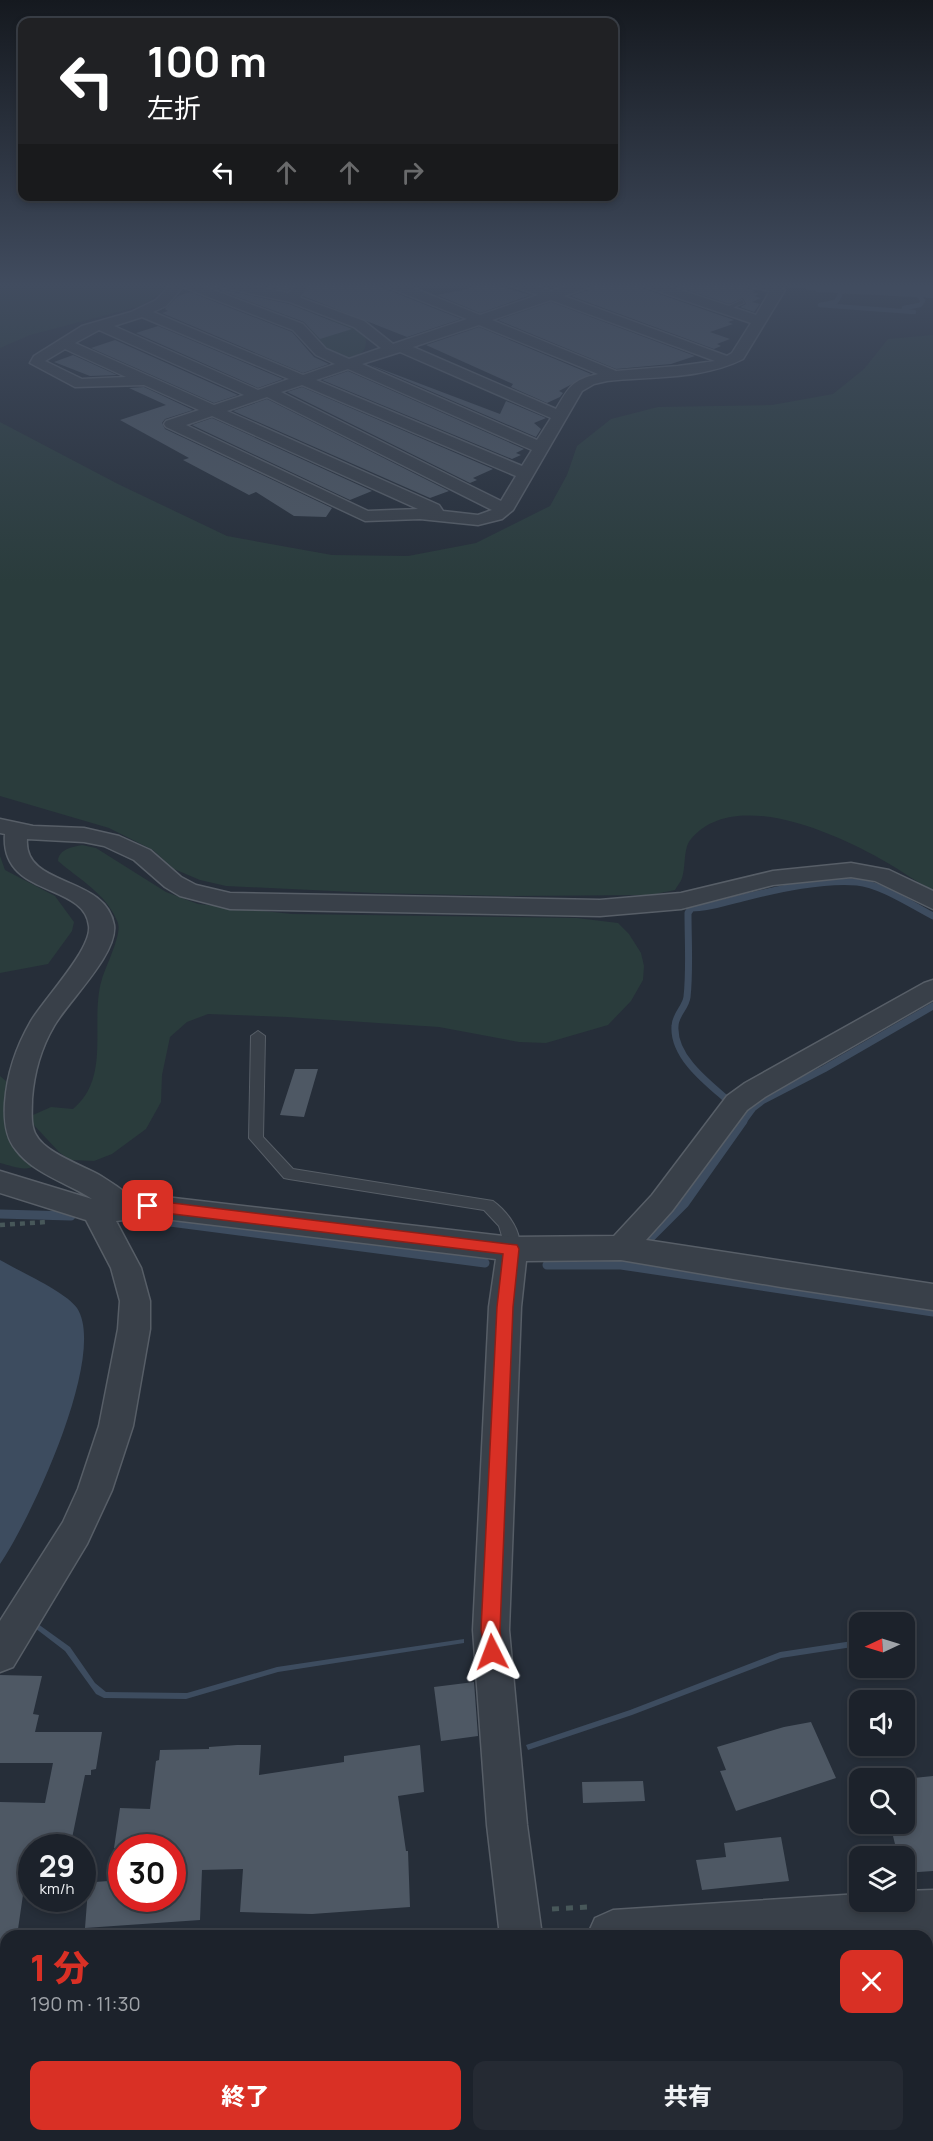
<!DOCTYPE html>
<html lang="ja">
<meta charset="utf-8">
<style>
body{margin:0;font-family:Manrope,"Noto Sans JP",sans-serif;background:#252a33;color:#f1f3f6;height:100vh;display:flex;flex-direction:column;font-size:22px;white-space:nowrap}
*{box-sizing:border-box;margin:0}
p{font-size:20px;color:#a0a4a9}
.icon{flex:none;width:33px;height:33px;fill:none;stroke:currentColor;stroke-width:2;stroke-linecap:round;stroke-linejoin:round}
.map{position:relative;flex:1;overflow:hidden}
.side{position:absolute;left:0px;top:1930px;width:933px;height:212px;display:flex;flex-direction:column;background:#1c222b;border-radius:18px 18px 0 0;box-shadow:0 3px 9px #0003,0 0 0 2px #3a3f47}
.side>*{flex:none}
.banner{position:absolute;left:18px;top:18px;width:600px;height:183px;border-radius:12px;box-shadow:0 3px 9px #0003,0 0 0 2px #3a3f47;background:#202124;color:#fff;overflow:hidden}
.needle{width:39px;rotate:266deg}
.fabs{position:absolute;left:849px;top:1612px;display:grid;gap:12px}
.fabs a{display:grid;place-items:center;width:66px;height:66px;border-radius:12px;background:#1c222b;box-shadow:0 3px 9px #0003,0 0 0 2px #3a3f47;font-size:30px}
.speed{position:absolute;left:18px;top:1834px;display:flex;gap:12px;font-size:30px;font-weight:700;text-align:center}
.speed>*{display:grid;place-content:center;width:78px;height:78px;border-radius:50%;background:#1c222b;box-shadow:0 3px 9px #0003,0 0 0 2px #3a3f47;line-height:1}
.speed small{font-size:15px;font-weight:400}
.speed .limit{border:9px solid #d22;background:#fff;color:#111}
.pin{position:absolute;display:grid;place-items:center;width:51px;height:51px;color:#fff;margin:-26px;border-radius:12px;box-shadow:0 3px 9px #0006}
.me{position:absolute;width:66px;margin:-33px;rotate:357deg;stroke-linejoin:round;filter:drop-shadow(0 0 4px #0008)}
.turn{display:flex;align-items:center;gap:21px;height:126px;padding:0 30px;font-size:27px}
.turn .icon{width:78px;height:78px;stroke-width:2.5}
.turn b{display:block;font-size:42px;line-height:51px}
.lanes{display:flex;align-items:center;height:57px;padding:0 30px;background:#0003;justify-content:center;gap:30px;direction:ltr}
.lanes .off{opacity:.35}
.round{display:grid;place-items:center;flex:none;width:63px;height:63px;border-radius:12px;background:#252a33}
.head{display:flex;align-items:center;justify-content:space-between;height:102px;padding:0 30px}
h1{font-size:36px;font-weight:800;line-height:45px;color:#d93025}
.cta{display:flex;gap:12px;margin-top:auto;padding:12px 30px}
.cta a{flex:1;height:69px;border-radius:12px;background:#d93025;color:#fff;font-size:24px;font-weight:800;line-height:69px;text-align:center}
.cta a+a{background:#252a33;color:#f1f3f6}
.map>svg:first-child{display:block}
.green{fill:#2a3c3c}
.water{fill:#3d4c5f}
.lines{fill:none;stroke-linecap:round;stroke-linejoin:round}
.stream-far3{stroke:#3d4c5f;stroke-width:4.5}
.stream-far2{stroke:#3d4c5f;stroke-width:7}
.stream-far1{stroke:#3d4c5f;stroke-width:9}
.stream{stroke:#3d4c5f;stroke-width:11}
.building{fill:#4e5864}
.service-casing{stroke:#575e67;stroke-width:2}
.minor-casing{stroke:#575e67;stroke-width:3}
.tertiary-casing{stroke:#575e67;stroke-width:3}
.path-far1{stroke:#475759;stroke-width:4.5;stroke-dasharray:5 5;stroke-linecap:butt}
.path{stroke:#475759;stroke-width:5;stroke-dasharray:7 7;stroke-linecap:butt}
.service{fill:#394049;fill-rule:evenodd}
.minor{fill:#394049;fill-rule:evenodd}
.tertiary{fill:#394049;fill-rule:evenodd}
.route{fill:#d93025;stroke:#8d1f18;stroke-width:1.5}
</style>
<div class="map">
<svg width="933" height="2141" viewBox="0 0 933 2141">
<rect width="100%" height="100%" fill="#262e39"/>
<!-- green -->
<path class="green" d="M0,283H176L141,306L30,335L0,348Z
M336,318L364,332C369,347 364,355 350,360L325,351L305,329Z
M933,335V890C916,882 902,871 886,862C839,835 735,786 691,839C683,848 686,867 682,878C681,882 677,886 675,890L651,895L509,896L375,893L226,886L200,880L174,869L153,850L109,828L0,796V422L118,484L227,536L332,555L408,556L476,543L550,506L567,475L577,446L611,419L658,407L772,405L833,394L864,369L888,339Z
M82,845L96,848L166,892L198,904L292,914L577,918L618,923L629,934L641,953L644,966L643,980L631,1001L608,1025L546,1043L519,1042L439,1027L287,1017L208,1014L187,1022L170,1037L162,1075L161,1102L146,1129L112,1154L94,1161L70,1160L59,1152L32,1123L33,1115L51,1107L73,1109C112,1077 89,1021 102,979C106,966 122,934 118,923C107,894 80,880 58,861C59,849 72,847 82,845Z
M0,856L5,870L55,896L74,922L72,931L48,964L0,973Z
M0,1076L7,1082C1,1124 14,1132 37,1164C27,1173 13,1166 0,1163Z
M933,2085V2141H834L842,2136H927V2088Z"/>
<!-- water -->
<path class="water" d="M823,283H933V298L817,292L814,289Z
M0,1260C19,1271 66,1292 77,1308C108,1355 29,1522 0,1564Z
M38,1624L70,1647L95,1683L106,1692L187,1693L277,1667L464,1639V1643L278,1672L186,1699L104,1698L96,1694L65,1651L35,1628Z
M859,1640V1646L781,1658L632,1715L528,1750L526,1745L630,1710L780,1652Z"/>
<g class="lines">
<!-- stream-far3 -->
<path class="stream-far3" d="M780,283L823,289
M847,283L836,302L820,305L914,312
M904,308L920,305L923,301L918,295L911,293"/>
<!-- stream-far2 -->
<path class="stream-far2" d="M692,907L688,913C688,941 690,970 687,997C686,1007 675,1015 675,1026C673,1055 704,1080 724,1097
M692,908C711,908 728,901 746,897C779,889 823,879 857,882C880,884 912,905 933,916
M742,1123L753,1108L762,1101L824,1069L933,1006"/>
<!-- stream-far1 -->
<path class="stream-far1" d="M0,1214L71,1216
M128,1220L147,1219L485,1263
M650,1238L685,1203L743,1121
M547,1265H621L933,1312"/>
<!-- stream -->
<path class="stream" d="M927,1951H933
M0,2017H6"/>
</g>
<!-- building -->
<path class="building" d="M269,283H296L287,291L262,285Z
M314,283H371L461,319L407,337L303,296Z
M474,283H487L531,295L480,313L437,295L468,289Z
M596,283H640L642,288L734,320L728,322L733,324L710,332L730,339L717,344L721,346L714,349L571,296L594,288Z
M666,283H742L745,288L756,291L752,292L759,294L754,296L761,298L752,302L760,304L754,312L740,307L746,304L743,298L729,304Z
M213,285L216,288L289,304L352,329L320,339L304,322L211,287Z
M190,292L292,332L314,357L329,364L303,373L162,313L168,311L165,309L178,296Z
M551,302L695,356L671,364L616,369L498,320Z
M158,326L283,379L258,388L136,333Z
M479,327L591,374L559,391L563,393L560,397L547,403L511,387L513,384L426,345Z
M115,340L238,395L214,403L91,348Z
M73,355L117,375L90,376L54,362Z
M368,364L500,414L506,401L546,418L534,423L541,429L536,437Z
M348,371L524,449L516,453L521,455L512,459L322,380Z
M144,387L193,410L165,419L162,423L165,429L332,508L326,517L294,516L256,492L249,495L183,460L189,458L120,420L166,405L129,388Z
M302,387L493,469L473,478L477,480L470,483L287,392Z
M267,399L449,491L430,498L233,411Z
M212,418L372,491L350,500L192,425Z
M295,1069H318L304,1117L280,1115Z
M0,1675L42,1676L33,1714L39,1715L35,1732H102L96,1769L91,1770V1775H85L70,1848H32V1889L24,1888L17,1936H6V1948H0V1802L45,1803L53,1763H0Z
M474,1682L478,1736L441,1741L434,1687Z
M811,1722L836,1778L736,1811L720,1771L726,1770L717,1747L784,1727Z
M237,1745H261L259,1775L344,1762V1756L420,1745L424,1792L398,1796L406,1851H408L410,1907L312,1914L240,1912L243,1869L202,1870L200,1920L85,1928L88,1889H94L95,1882L122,1880V1899H172V1848H114L120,1808L150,1809L156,1761L159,1760L160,1750L209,1749V1747Z
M933,1776V1871L904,1873V1855L898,1856L890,1824H904V1779Z
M643,1781L645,1801L583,1803L582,1782Z
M781,1837L789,1881L702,1890L696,1860L726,1857L724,1843Z"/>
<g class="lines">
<!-- service casing -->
<g class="service-casing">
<path id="service" d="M742,300L744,303L725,311L722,309Z
M258,1031L265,1036L263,1137L293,1169L493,1201C507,1211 526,1235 517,1253L512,1255L507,1253L499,1226L484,1210L289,1179L284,1178L249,1138L251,1036Z"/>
</g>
<!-- minor casing -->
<g class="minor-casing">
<path id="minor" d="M173,283H195L303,324L326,349L349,359L381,348L354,327L290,302L216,286L214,283H238L288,293L299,283H312L300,297L301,298L364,321L393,344L467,319L385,286L384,283H401L480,315L538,295L512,286L511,283H528L551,291L576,283H594L593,286L564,296L727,356L732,353L751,323L643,286L642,283H660L756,315L770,291L745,286L744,283H773L785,290L743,359C701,380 652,376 607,381L594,384L582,391L513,510L502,519L478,525L420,519L365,521L166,427L164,424L166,421L199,410L144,385L75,387L30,363L34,356L82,326L131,312L156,300ZM183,287L293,330L316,355L335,364L303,375L153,312L166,306ZM551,300L715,361L678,366L616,371L492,320ZM142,317L289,379L258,390L114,326ZM479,325L598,374C572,380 569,387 556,409L413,347ZM99,330L244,395L214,405L75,343ZM65,349L126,377L82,379L45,361ZM400,352L551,418L537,440L362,364ZM348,369L532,450L522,466L316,380ZM302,385L516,476L501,501L281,392ZM267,397L492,510L478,515L443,511L439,505L227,411ZM212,416L418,509L368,511L186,425Z
M0,819L33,826L84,828L119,836L150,850L181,877L196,885L230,893L600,900L681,893L773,871L851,863L889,870L933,891V909L875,881L851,877L773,885L681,909L600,916L230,909L180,896L165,887L134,860L104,846L84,842L27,839C23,888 106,875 114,925C118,954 69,1000 54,1026C41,1048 34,1073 32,1099C32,1110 30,1125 36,1135C45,1153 84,1166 101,1176C111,1182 121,1189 131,1197L148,1195L512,1237L614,1236L652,1195L727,1096L745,1083L924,983L933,980V1000L765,1097L747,1110L672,1211L646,1240L933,1284V1310L781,1287L621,1260L526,1261L521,1307L509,1630L527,1825L542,1936H500L487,1825L473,1630L489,1307L496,1259L148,1217L116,1221L141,1268L150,1301V1329L133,1426L112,1490L87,1544L13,1667L0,1672V1621L63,1522L78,1489L99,1426L118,1329L120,1301L111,1268L86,1220L0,1193V1171L92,1199C68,1183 34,1174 16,1150C5,1137 4,1119 5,1103C7,1073 16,1047 31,1021C44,999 92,949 89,926C85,882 0,898 5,834L0,833Z"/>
</g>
<!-- tertiary casing -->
<g class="tertiary-casing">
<path id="tertiary" d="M933,1890V1940L927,1941V1936H587L595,1918L613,1910L860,1894V1902H904V1891Z
M0,1950H6V2002H0Z"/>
</g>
<!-- path-far1 -->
<path class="path-far1" d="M0,1225L46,1222"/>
<!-- path -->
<path class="path" d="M552,1909L589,1907"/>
<!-- service -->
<use href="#service" class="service"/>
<!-- minor -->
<use href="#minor" class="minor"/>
<!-- tertiary -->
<use href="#tertiary" class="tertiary"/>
</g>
<!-- sky -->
<linearGradient id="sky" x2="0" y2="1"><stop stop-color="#15191f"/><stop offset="0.49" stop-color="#414c5f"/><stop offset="1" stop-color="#414c5f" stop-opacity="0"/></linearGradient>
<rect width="933" height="582" fill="url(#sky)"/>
<!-- route -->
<path class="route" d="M148,1200L517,1245L519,1249L513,1307L500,1630L502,1652L499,1658L492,1661L486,1658L481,1630L497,1307L503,1254L148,1211L143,1210L140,1206L143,1202Z"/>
</svg>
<div class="fabs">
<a><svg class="needle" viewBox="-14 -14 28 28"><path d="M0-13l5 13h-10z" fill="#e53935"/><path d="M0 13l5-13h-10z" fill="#a0a4a9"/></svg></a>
<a><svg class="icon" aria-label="sound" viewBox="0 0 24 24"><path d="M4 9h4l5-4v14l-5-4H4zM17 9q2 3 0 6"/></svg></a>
<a><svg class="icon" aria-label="search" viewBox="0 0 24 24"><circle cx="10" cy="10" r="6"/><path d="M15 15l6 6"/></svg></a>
<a><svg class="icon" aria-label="layers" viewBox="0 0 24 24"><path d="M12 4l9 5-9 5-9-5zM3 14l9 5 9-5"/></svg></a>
</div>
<div class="speed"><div>29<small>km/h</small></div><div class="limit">30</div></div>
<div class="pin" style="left:148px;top:1206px;background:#d93025"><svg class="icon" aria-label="arrive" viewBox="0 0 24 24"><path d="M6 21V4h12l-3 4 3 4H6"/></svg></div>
<svg class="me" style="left:492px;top:1652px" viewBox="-20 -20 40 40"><path d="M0-17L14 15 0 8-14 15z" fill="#d93025" stroke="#fff" stroke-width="4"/></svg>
<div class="banner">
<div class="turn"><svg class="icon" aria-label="left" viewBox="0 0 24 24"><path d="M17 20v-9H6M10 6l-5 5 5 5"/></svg><div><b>100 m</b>左折</div></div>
<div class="lanes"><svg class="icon" aria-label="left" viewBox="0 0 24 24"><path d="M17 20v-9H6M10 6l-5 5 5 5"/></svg><svg class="icon off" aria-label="ahead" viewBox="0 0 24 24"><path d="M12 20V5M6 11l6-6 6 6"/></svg><svg class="icon off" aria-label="ahead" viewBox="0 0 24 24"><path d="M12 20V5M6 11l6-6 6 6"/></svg><svg class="icon off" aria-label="right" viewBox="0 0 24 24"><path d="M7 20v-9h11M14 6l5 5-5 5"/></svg></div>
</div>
<section class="side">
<div class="head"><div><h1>1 分</h1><p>190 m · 11:30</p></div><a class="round" style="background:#d93025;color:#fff"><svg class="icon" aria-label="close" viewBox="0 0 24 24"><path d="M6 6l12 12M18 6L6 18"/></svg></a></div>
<div class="cta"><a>終了</a><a>共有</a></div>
</section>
</div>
